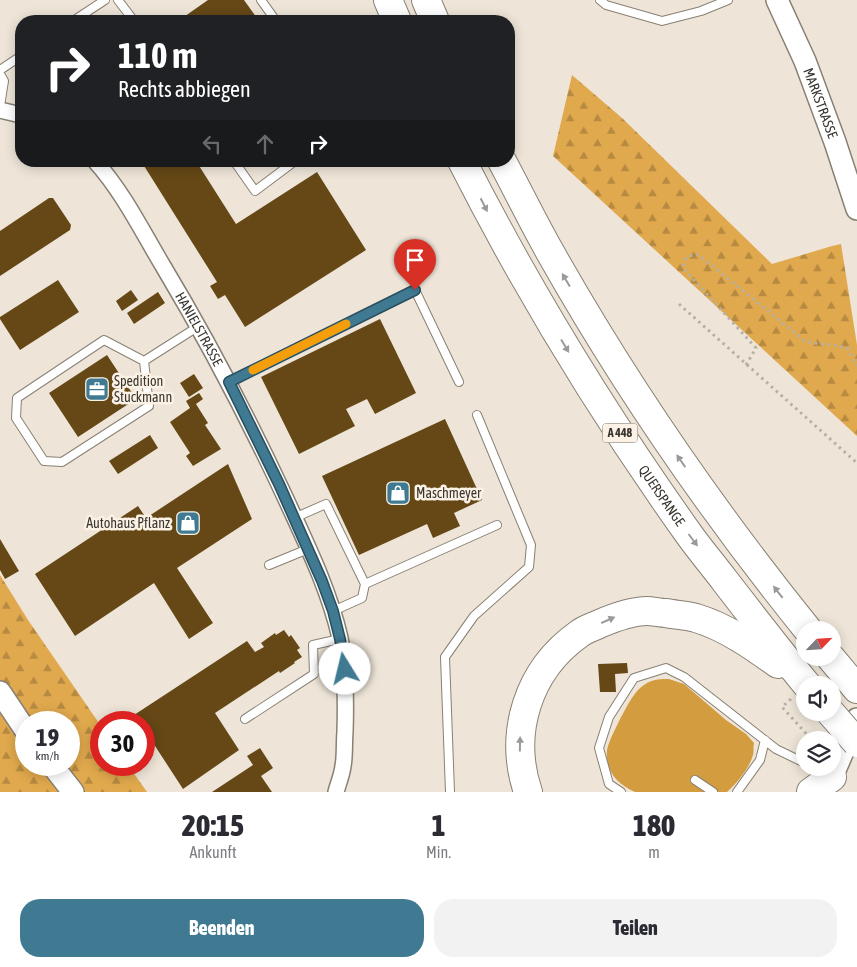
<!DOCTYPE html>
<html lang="de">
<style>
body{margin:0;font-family:"Asap Condensed",sans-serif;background:#f2f2f3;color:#2b2b33;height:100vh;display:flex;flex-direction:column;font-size:19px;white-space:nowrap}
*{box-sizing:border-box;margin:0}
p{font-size:16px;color:#7c7c81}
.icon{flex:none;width:28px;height:28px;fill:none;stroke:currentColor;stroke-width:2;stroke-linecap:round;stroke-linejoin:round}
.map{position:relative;height:792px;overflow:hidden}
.drawer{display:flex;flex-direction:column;background:#fff;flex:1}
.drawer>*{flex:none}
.hud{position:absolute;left:15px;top:15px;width:500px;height:152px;border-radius:20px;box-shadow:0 2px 12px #0003;background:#202124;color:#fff;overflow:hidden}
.needle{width:32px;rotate:65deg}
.buttons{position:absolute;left:796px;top:621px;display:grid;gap:10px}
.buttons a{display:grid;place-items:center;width:45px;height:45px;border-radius:50%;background:#fff;box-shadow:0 2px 12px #0003;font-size:25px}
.speed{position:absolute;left:15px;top:711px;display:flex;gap:10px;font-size:25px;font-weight:700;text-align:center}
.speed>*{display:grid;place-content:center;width:65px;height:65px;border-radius:50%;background:#fff;box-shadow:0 2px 12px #0003;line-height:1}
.speed small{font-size:12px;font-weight:400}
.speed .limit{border:8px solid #d22;background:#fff;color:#111}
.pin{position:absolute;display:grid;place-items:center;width:42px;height:42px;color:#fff;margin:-51px -21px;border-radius:50% 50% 50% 0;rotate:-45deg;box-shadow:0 0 5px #0007}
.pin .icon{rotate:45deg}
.me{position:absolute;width:55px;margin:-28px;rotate:351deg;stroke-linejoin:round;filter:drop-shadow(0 0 4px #0008)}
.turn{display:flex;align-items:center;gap:18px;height:105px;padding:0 20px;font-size:22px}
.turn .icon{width:65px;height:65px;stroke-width:2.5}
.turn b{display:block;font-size:35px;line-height:42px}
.lanes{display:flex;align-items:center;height:48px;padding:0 20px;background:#0003;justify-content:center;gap:25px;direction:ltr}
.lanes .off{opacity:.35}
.eta{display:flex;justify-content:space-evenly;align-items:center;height:85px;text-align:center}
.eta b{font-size:30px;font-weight:800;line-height:35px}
.primary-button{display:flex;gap:10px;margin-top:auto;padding:10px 20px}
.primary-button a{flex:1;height:58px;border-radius:20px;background:#3f7a92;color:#fff;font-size:20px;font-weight:800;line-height:58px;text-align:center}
.primary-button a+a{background:#f2f2f3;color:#2b2b33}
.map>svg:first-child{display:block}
.forest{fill:url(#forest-firs);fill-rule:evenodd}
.water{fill:#d39c3f}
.building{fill:#654816}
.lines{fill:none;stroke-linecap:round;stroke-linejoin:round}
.lane-casing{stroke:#888074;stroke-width:10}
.street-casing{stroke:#888074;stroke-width:18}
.secondary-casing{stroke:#888074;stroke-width:24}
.highway-casing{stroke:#888074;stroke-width:30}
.path{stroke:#b7b0a5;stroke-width:3;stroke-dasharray:2.5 4;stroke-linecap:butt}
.lane{stroke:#fff;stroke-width:8}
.street{stroke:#fff;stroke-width:15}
.secondary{stroke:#fff;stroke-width:21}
.highway{stroke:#fff;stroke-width:28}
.highway-bridge-casing{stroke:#888074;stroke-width:30;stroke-linecap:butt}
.highway-bridge{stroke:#fff;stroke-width:28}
.oneway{fill:#9c9a98}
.route-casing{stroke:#294f5f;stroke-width:12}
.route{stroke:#3f7a92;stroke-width:9}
.slow{stroke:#f59e0b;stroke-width:9}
.labels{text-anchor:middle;stroke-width:5;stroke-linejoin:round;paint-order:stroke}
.shield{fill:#fbf2e5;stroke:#736e67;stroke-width:1}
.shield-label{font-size:12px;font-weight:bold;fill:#393631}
.street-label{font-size:14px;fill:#393631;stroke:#fbf2e5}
.poi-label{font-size:14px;fill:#393631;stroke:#fbf2e5;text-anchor:start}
</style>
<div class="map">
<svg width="857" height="792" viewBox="0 0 857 792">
<defs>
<pattern id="forest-firs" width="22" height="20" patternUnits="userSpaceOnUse" patternTransform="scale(1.25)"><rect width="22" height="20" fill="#e1a94d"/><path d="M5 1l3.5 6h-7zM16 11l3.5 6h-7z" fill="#b78a41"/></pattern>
</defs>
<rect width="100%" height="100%" fill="#eee5d8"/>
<!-- forest -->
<path class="forest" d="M572,75L622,118L772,264L832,246L841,244L857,345V436L553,156Z
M0,575L28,620L101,726V765H128L147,792H0ZM26,722H69V765H26Z"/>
<!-- water -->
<path class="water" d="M669,679L684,684L726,720L746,734L754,743C753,747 754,752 753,755C749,769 737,783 727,792H635C617,784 605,771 607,750C609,740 617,726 621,717C628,705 634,690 647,683C654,679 661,679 669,679Z"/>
<!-- building -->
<path class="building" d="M208,0H244L259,21H178Z
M141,161H196L236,224L317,172L366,250L245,327L225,295L218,299L210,286L217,282Z
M49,198H53L71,225L70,230L0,276V231Z
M58,280L79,312L20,350L0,319V317Z
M131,290L138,300L122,311L116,301Z
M158,292L165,303L134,324L127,313Z
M380,319L416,393L375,414L367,399L346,409L355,426L299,454L261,377Z
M107,355L136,399L78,437L49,393Z
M194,374L203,388L189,397L180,383Z
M199,393L203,399L196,404L208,423L205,425L221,449L193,466L186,456L190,453L170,422L190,408L186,401Z
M445,419L482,500L454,513L460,526L433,538L427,524L359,555L322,476Z
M150,435L158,448L118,474L109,461Z
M228,464L252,519L177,568L213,623L189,639L154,583L75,636L35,574L138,506L146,518Z
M0,539L19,571L5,579L0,570Z
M284,630L289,637L291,635L300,648L297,650L302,657L294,662L295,663L280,673L279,671L215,713L239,750L183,789L144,729V722H139L134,715L247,641L255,652L264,647L261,643L275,633L276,635Z
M627,663L628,673L615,674L616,692H600L598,664Z
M260,748L273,768L261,776L272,792H212L253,765L247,756Z"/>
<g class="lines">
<!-- lane casing -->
<g class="lane-casing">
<path id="lane" d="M118,0L134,21
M261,0L276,21
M600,0L606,5L662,21L701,11L728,0
M73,21L105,0
M0,70L21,56
M0,74L4,81L0,106
M234,161L255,191L295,161
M104,340L144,361L149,406L62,462L44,461L16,418L17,398Z
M144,361L199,326
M229,382L415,290L459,382
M294,518L326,504L365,584
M269,565L308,549
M333,611L362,598L365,584L497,525
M245,719L314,674L313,645L340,639
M813,768L826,774
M695,780L713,792
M450,792L445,657L474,616L529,567L531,545L477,415
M621,792L609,784L599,748L609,717L634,678L666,668L684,677L776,749L805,763
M737,792L760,760L765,740"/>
</g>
<!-- street casing -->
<g class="street-casing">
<g id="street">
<path d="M0,110L21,115"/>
<path id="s1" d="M95,161C123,192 142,231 163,266C208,341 248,418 285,497C306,543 329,589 340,638C346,669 346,701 345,732C344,743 345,756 343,766C342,775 338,784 336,792"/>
</g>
</g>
<!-- secondary casing -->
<g class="secondary-casing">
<g id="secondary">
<path id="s2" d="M777,0L805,61L835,142L857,209"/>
<path d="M0,692L26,731"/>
<path d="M52,765L73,792"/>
<path d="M824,790L832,777L857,719"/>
</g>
</g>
<!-- highway casing -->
<g class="highway-casing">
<g id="highway">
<path d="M388,0L397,21"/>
<path d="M426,0L435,21"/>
<path id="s3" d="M462,161C528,291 604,415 688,533C700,550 713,565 725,581C752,616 779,651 807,685"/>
<path d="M502,161C518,191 533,222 550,252C625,385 712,511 808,630"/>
<path d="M831,658L857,689"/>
<path d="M528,792C508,733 528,670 579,634C585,629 593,627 599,624C613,618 631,611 647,611C653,611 660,613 666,613C675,615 687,615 696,618C726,627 753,646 778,664"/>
<path d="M811,792L832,777"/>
</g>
</g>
<!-- path -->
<path class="path" d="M679,304L857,463
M746,365L756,348L683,268L684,262L688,256L699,255L806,342L839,346L848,349L857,366
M791,699L782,707L812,740"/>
<!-- lane -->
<use href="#lane" class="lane"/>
<!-- street -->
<use href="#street" class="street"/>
<!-- secondary -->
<use href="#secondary" class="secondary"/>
<!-- highway -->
<use href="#highway" class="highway"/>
<!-- highway-bridge casing -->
<g class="highway-bridge-casing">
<path id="highway-bridge" d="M830,712L857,743"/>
</g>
<!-- highway-bridge -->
<use href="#highway-bridge" class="highway-bridge"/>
</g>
<!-- one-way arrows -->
<defs><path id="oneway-solid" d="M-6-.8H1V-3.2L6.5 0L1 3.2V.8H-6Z" transform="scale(1.25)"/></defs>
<g class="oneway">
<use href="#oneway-solid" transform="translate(484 205) rotate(63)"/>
<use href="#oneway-solid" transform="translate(566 280) rotate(-121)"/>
<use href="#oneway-solid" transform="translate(565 346) rotate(59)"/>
<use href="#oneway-solid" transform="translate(681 461) rotate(-125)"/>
<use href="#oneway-solid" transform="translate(693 540) rotate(53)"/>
<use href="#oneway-solid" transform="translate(778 592) rotate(-128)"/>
<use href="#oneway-solid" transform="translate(608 620) rotate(-24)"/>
<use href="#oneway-solid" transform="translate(520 744) rotate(-89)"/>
</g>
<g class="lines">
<!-- route casing -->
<g class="route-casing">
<path id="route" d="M345,669L340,639L333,611L322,581L279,484L229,382L415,290"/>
</g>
<!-- route -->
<use href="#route" class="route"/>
<!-- slow -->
<path class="slow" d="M253,370L346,324"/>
</g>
<!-- icons -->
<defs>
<g id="office-square" transform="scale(1.25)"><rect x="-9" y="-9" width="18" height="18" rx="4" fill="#3f7a92" stroke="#fbf2e5"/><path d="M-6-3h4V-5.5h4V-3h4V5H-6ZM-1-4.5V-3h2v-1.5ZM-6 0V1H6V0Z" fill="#fff"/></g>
<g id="shop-square" transform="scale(1.25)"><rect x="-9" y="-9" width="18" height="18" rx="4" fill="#3f7a92" stroke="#fbf2e5"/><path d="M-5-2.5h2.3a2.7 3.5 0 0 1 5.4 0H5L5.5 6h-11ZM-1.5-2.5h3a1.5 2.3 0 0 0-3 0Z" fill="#fff"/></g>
</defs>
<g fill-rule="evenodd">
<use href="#office-square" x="97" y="389"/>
<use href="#shop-square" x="398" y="493"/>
<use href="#shop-square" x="188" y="523"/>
</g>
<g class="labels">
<!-- shield labels -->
<rect class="shield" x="602.5" y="423.5" width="35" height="19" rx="4"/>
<g class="shield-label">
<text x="620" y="437">A 448</text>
</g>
<!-- street labels -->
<g class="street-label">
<text dy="5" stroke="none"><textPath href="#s2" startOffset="112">MARKSTRASSE</textPath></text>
<text dy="5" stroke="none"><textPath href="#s1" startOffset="198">HANIELSTRASSE</textPath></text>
<text dy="5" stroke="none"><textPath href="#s3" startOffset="390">QUERSPANGE</textPath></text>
</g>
<!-- poi labels -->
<g class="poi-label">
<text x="114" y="386">Spedition<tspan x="114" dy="16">Stuckmann</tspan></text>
<text x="416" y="498">Maschmeyer</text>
<text x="170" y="528" text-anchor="end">Autohaus Pflanz</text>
</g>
</g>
</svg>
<div class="buttons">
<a><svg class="needle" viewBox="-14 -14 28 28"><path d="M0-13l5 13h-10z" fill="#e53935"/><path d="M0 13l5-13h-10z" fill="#7c7c81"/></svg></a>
<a><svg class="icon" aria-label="sound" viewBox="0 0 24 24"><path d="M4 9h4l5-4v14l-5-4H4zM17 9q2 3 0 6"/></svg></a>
<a><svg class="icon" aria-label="layers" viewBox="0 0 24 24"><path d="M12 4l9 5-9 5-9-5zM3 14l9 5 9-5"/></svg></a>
</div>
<div class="speed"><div>19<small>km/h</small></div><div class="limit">30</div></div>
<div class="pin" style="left:415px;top:290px;background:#d93025"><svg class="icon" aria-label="arrive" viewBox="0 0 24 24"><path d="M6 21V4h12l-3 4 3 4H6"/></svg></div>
<svg class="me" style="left:345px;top:669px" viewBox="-20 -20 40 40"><circle r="19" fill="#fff"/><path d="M0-13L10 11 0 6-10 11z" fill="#3f7a92"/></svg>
<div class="hud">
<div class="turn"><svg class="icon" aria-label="right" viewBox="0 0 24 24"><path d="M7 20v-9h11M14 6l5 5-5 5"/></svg><div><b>110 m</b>Rechts abbiegen</div></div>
<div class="lanes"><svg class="icon off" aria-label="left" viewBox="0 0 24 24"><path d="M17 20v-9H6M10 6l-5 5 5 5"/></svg><svg class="icon off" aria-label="ahead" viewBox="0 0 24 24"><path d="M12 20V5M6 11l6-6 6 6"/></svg><svg class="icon" aria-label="right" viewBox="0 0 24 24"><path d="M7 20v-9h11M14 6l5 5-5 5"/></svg></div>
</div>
</div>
<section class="drawer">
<div class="eta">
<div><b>20:15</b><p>Ankunft</p></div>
<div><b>1</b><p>Min.</p></div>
<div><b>180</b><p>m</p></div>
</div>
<div class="primary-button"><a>Beenden</a><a>Teilen</a></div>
</section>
